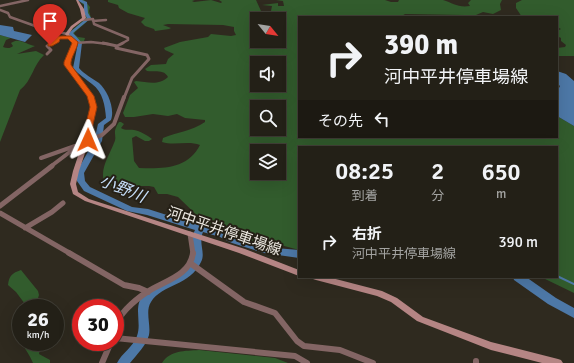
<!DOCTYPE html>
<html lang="ja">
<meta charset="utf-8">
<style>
body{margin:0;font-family:Signika,"Noto Sans JP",sans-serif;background:#2f2d24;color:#f1f3f6;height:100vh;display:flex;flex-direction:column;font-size:15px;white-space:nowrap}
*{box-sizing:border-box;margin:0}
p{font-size:13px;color:#a3a3a1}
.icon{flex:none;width:22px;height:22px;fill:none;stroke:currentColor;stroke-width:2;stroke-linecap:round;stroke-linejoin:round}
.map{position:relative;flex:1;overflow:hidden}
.details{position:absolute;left:298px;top:146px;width:260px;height:132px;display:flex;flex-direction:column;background:#232017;border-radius:0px;box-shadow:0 4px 16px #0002,0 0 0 1px #403e36}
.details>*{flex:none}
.hud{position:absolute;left:298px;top:16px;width:260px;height:122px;border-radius:0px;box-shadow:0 4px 16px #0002,0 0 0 1px #403e36;background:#232017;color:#f1f3f6;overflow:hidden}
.needle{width:26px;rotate:120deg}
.tools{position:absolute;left:250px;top:12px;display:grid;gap:8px}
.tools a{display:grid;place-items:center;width:36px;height:36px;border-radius:0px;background:#232017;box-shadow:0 4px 16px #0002,0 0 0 1px #403e36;font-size:20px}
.speed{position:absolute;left:12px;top:299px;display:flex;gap:8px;font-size:20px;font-weight:700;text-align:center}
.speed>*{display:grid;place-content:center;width:52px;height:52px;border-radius:50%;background:#232017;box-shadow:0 4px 16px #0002,0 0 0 1px #403e36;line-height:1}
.speed small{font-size:10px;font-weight:400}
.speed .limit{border:6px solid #d22;background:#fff;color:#111}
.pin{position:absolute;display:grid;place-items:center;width:34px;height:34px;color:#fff;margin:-41px -17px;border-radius:50% 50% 50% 0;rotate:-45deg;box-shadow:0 0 4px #0007}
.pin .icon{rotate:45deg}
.me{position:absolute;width:44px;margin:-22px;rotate:1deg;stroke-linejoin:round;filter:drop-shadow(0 0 3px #0008)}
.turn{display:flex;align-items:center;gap:14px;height:84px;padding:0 20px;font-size:18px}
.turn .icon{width:52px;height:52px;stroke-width:2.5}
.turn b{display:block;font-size:28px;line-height:34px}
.then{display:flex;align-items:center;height:38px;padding:0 20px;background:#0003;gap:8px;font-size:15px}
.eta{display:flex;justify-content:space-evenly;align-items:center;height:68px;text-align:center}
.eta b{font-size:24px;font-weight:600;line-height:28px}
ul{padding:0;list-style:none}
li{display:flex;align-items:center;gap:12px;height:56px;padding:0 20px}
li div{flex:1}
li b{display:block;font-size:15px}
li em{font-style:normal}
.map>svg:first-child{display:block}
.green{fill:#345c2f}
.forest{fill:#325c2d;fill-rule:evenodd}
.water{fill:#4d78a7}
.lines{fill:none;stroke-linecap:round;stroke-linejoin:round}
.stream{stroke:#4d78a7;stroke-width:2}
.river{fill:#4d78a7;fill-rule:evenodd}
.street-far4{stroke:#836564;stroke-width:2.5}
.street-far3{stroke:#836564;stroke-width:3}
.street-far2{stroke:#836564;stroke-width:4}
.street-far1{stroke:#836564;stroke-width:5}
.street{stroke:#836564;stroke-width:6}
.secondary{fill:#b58584;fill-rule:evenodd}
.route{fill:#ea580c;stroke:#983908}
.labels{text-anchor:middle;stroke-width:4;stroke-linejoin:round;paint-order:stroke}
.street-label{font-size:15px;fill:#ece8e1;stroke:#252016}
.water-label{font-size:16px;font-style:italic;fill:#c7e0fc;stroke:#252016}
</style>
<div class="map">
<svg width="574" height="363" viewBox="0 0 574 363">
<rect width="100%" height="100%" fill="#2f2a1f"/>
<!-- green -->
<path class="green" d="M78,0H84L90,7L89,11L91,18L75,32L74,34L78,37L85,38L84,41L80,46L70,35L72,30L86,18L85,13L86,7Z"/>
<!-- forest -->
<path class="forest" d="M108,0H195L192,1L194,2L211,0L221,3L222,2L219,0H256L261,11L265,14L273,13L271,11L272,6L262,5L278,3V6H284L283,1L276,0H385L391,2H398L399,0C409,0 435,0 443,0C453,3 458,8 470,6L468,3L471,0H502L500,4L501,10L493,14L483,12L476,15H464L405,14L400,17H299V137H557V116L574,126V293L541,277H557V147H299V250L277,244L265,245L213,227L207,225L178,197L167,194H158L154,187L149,186H112L104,182C100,168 109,156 114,143C118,135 111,134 119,122H121L124,124L121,128C126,131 129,129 134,130C140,131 147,135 152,139L149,141H145L136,136L132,138L134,161L139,168C162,169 188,169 200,145C188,140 175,146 162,142L163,138C177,132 192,131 205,122V120L185,118L177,114L168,116L153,114L134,117H125L123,113L130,95L138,88L134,82L136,81C147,82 159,86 168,77C164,69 155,72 147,71L145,69L151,65L166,64L168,59L174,54L165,50L164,48L180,42L208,37L211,34L231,36L236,35L234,31V27L223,25L168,24L163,25L171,28L169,29L155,31L154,29L145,26L141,22L145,18L128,13L119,8L118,5L108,2ZM257,19H279V41H257ZM257,63H279V85H257ZM257,107H279V129H257ZM257,151H279V173H257Z
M522,0H574V56H557V48L565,47L566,45L561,41V38L557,36V31L561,29L557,27V17H522L516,8V3Z
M0,35L11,38L6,40L3,47C6,48 10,49 13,46L11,43C20,37 26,45 35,46L17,54L36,51L44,55C33,65 32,81 20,90L0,142Z
M21,270L38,291L39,295L35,308H24L25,304L16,292L8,285C9,276 12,273 21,270Z
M21,319V342H33L40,349L39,354L50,360V363H33C25,344 15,343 21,319Z
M199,350L275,358L288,363H162C170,350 185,351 199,350Z"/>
<!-- water -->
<path class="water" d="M0,25L13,27L14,31L32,35L25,42L0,35Z
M557,71L566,74L574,81V126L557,116V92L560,86L557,83Z"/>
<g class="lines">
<!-- stream -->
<path class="stream" d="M557,276L574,284"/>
<!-- river -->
<path class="river" d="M77,0H82L87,2L88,13L91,18L73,33L82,43L79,68C84,74 92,78 99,83C108,91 115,109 111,120L104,125L102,141L84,173L85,181L90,187L132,207L148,209L195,224L226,232L238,239L264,247L299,250V258L264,253L232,243L220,237L203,232C198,243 206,253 201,262C190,286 162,284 151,302C145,311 151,325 149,335C146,346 137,354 130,363H117C122,353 133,347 137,336C142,322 133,308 143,295C156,280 180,280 191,263C197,253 188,243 195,230L147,215L127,211L84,191L77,181L76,173L94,141L98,124L106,118C105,106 103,92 92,84C86,79 79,75 73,68L78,43L70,37L69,33L87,18L84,13V4Z
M513,277H526L556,298L574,308V318L548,304L514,280Z"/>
<!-- street-far4 -->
<path class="street-far4" d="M0,6L28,0
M0,10L8,13L10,17L38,27L57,38L69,37
M83,20L93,19L94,24L128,38V40L121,44
M93,21L106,20
M54,27L59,32L67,34
M75,43L91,42L108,44
M51,44L57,41V38"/>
<!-- street-far3 -->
<path class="street-far3" d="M103,43L117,46L116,48L147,55L149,59L132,78L124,98
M117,46L123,43
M47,54L51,50L47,46L53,43"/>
<!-- street-far2 -->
<path class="street-far2" d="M41,158L75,146
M50,167L83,142L102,135L114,124L124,97"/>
<!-- street-far1 -->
<path class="street-far1" d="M0,206L52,166
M0,213L71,254
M25,228L52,212L63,203
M190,234L193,254"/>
<!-- street -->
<path class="street" d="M69,253L124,285L139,288L148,292
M190,263L244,302L275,313L297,341L304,346L340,350L373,363
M115,326C121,312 135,300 147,292C164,281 190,276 193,253
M115,338L295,356L307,363
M476,361V363
M102,363L111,342"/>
<!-- secondary -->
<path class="secondary" d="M76,0H78L84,9L86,18L73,28L69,34L77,43C76,51 70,57 69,65L92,96L95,107L88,144L79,171L76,184L78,192L89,199L245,249L299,270V276L239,253L85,201L73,194L70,184L73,171L82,144L91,107L88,96L65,65C66,57 72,51 73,43L65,34L71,26L82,18L80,9Z
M312,277H328L382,291L397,298L423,317L491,342L558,359L561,360L563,363H542L491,350L417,321L391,302L377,296L316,280L313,279Z"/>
</g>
<!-- route -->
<path class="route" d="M57,36H71L78,42C77,50 70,58 71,65L94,96L97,107L90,138L92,140L91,141L86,143L82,140L90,107L87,96L64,65V62L72,43L68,39H60L59,42L52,46H48V43L54,40V38Z"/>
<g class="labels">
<!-- street labels -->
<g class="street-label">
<text transform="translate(224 231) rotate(19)" y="5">河中平井停車場線</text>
</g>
<!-- water labels -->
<g class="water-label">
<text transform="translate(123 188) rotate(22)" y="6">小野川</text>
</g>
</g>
</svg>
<div class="tools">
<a><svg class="needle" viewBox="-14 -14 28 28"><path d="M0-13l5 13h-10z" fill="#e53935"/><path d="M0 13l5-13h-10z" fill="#a3a3a1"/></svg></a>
<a><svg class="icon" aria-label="sound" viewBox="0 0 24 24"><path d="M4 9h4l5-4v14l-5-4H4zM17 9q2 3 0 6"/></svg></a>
<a><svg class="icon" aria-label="search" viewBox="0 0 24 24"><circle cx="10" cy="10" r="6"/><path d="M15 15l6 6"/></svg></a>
<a><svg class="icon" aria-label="layers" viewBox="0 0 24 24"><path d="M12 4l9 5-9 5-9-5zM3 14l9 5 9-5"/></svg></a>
</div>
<div class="speed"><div>26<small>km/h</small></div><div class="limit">30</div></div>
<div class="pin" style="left:50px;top:45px;background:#d93025"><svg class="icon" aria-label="arrive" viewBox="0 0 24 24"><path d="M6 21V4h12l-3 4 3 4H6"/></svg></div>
<svg class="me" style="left:88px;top:140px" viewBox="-20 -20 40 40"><path d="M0-17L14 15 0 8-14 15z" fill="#ea580c" stroke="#fff" stroke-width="4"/></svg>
<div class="hud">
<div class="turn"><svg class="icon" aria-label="right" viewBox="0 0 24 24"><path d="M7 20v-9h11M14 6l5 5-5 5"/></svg><div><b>390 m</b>河中平井停車場線</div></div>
<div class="then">その先<svg class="icon" aria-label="left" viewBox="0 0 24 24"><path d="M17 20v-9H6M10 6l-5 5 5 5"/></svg></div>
</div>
<section class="details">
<div class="eta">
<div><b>08:25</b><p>到着</p></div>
<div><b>2</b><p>分</p></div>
<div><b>650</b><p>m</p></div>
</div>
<ul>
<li><svg class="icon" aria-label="right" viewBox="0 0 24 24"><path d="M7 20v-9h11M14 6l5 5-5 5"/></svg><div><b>右折</b><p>河中平井停車場線</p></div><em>390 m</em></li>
</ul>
</section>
</div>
